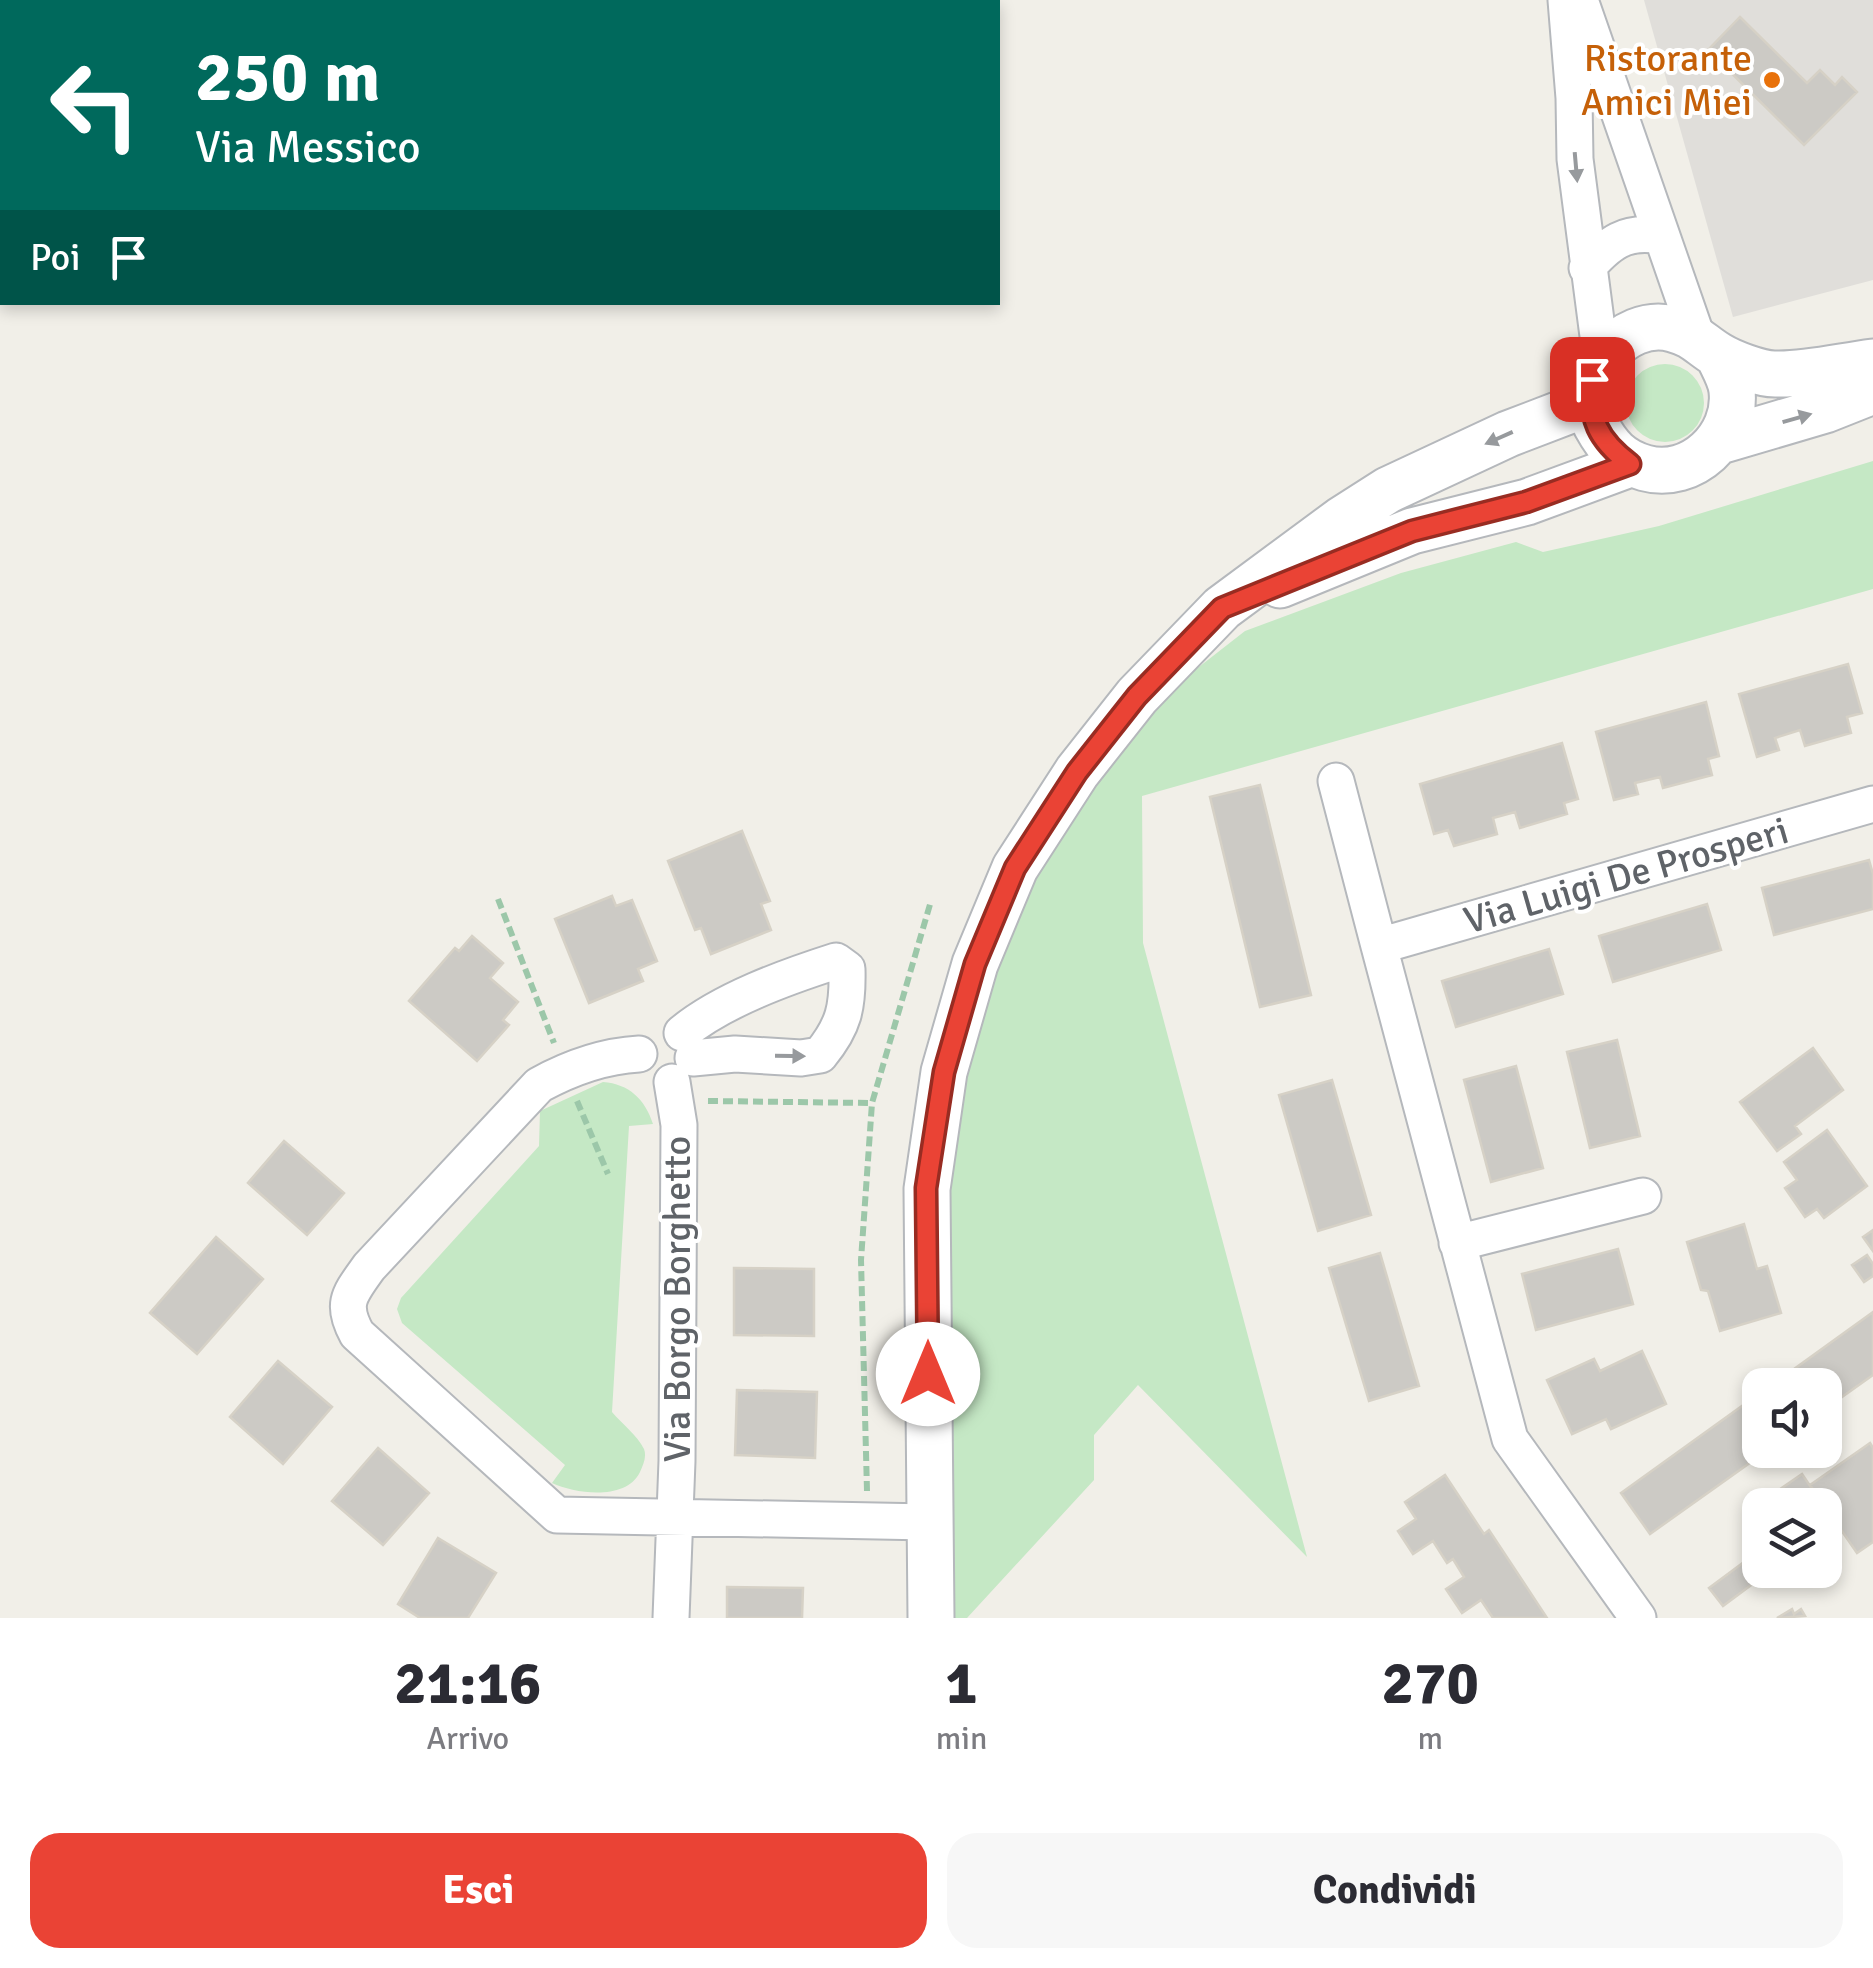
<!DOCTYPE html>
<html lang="it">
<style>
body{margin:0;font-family:Signika,sans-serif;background:#f7f7f7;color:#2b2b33;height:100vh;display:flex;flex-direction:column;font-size:38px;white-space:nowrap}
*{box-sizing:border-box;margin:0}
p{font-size:32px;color:#7c7c81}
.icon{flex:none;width:55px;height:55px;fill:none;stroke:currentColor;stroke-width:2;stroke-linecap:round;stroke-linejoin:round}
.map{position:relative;height:1618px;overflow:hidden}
.sheet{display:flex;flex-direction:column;background:#fff;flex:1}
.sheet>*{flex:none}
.guide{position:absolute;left:0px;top:0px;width:1000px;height:305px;box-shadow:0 5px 15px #0003;background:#00695c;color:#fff;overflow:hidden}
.tools{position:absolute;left:1742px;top:1368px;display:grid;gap:20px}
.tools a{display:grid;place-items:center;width:100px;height:100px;border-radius:20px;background:#fff;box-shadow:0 5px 15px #0003;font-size:50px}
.pin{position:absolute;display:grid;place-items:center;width:85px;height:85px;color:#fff;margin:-42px;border-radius:20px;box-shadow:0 5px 15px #0006}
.me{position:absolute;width:110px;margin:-55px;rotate:0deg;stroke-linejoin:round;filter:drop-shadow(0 0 8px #0008)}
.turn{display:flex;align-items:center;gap:35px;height:210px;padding:0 30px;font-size:45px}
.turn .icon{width:130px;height:130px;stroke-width:2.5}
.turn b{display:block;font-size:70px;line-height:85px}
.then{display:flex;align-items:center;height:95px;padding:0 30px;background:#0003;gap:20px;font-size:38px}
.eta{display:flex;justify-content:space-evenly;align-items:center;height:170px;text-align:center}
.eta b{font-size:60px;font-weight:700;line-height:70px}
.button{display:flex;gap:20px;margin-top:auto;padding:20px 30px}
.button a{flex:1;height:115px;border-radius:30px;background:#ea4335;color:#fff;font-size:40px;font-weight:700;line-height:115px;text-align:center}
.button a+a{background:#f7f7f7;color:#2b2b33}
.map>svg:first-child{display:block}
.industrial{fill:#e0deda}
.green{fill:#c5e8c5}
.building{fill:#cccac5;stroke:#d6d1c6;stroke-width:2.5}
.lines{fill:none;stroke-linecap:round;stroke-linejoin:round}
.minor-casing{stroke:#b5b8bc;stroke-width:39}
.tertiary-casing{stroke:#b5b8bc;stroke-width:49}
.path{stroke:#9cc7a9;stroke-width:6;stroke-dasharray:10 5;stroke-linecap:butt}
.minor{stroke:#fff;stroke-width:35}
.tertiary{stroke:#fff;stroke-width:45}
.oneway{fill:#979a9d}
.route-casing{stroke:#982c22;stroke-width:25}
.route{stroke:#ea4335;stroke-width:18}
.food-dot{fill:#e8710a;stroke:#fff;stroke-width:4}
.labels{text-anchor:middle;stroke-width:8;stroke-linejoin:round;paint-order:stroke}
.food-label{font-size:38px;fill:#c56008;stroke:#fff;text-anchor:end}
.street-label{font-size:38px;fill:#5f6368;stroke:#fff}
</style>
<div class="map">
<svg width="1873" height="1618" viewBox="0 0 1873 1618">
<rect width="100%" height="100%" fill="#f1efe8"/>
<!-- industrial -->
<path class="industrial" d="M1644,0H1873V280L1733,317Z"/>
<!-- green -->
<path class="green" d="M1626 403a39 39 0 1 1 78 0a39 39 0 1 1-78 0Z
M1873,461V589L1142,796L1143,943L1307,1557L1138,1385L1094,1435V1480L967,1618H919L915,1522L968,953L1072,766L1245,631L1401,573L1516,542L1543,552L1659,526Z
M603,1082C629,1084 645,1099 653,1124L629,1126L612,1412C621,1423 638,1436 644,1449C647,1457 643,1465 640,1472C626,1501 576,1494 552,1483L565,1465L402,1323L397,1309L401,1298L539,1146L540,1111Z"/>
<!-- building -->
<path class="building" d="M1740,17L1807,83L1820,70L1835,85L1842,77L1857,92L1804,145L1708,50Z
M1848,664L1862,713L1847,717L1851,733L1805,746L1800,730L1775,738L1779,750L1757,757L1739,694Z
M1706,702L1719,756L1708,759L1712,775L1663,788L1660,777L1635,783L1638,794L1614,800L1596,732Z
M1562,743L1578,799L1564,803L1567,814L1520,828L1515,812L1493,818L1497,834L1454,846L1448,830L1434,834L1420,784Z
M1260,785L1311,995L1260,1007L1210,797Z
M742,831L770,901L761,904L771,930L711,954L701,928L695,930L668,861Z
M1869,860L1873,874V909L1774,935L1762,888Z
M612,896L616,906L632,900L657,961L638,969L643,981L589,1003L555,919Z
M1707,904L1721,950L1613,982L1599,936Z
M472,936L503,963L490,978L518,1002L503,1020L509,1025L477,1061L409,1001L455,948L459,951Z
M1549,949L1563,994L1456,1027L1442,981Z
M1617,1040L1640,1136L1590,1148L1567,1052Z
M1813,1048L1843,1090L1795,1126L1801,1134L1777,1151L1740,1102Z
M1516,1066L1543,1168L1491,1182L1464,1080Z
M1332,1080L1371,1215L1318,1231L1279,1095Z
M1827,1130L1867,1186L1824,1218L1817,1209L1805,1217L1785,1188L1797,1180L1784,1162Z
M284,1141L344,1193L307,1235L248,1183Z
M1744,1224L1757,1269L1767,1266L1781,1313L1720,1331L1708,1291L1701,1290L1687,1242Z
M1873,1230V1251L1863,1237Z
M216,1237L263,1279L197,1354L150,1313Z
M1618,1249L1633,1304L1536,1330L1522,1274Z
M1380,1253L1419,1386L1369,1401L1329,1268Z
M1867,1255L1873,1264V1276L1864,1282L1852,1265Z
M734,1268L814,1269V1336L734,1335Z
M1873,1312V1375L1825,1409V1385H1772Z
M1642,1351L1666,1404L1611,1429L1606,1419L1572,1434L1547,1380L1594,1359L1600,1371Z
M278,1361L332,1407L283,1464L230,1417Z
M737,1390L817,1392L815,1458L735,1455Z
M1760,1393V1450H1768L1650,1534L1621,1493Z
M1870,1443L1873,1448V1542L1857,1553L1810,1485Z
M378,1448L429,1493L383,1545L332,1501Z
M1802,1474L1823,1505H1785L1776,1492Z
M1445,1475L1484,1534L1489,1530L1547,1618H1493L1481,1600L1462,1613L1446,1589L1464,1577L1453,1559L1447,1563L1433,1541L1413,1554L1398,1531L1416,1519L1405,1502Z
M1825,1508L1835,1523L1825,1530Z
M438,1538L496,1573L468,1618H420L398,1604Z
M1744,1562L1758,1580L1723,1606L1709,1588Z
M727,1587L803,1588L802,1618H727Z
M1792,1609L1794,1614L1801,1609L1805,1616L1777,1618Z"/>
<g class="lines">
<!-- minor casing -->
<g class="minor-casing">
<path id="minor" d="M1566,0L1574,98L1575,159L1601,359
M1580,0L1697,337
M1587,268C1609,243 1625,230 1660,236
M1336,781L1379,946
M682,1033C722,1000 786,977 836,961L847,969C848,1007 844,1026 820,1055L801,1058L735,1054L693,1058
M639,1054C603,1056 570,1068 539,1085L369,1267C350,1294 340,1303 357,1334L557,1515L929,1522
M1457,1243L1643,1196
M671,1618L677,1461L679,1125L672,1082
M1638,1618L1510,1439L1379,946L1873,804"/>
</g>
<!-- tertiary casing -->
<g class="tertiary-casing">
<path id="tertiary" d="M1718,355C1723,366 1731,379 1732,391C1737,437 1692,481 1645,468C1620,461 1608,447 1596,425C1571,379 1622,315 1673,329C1695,335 1700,344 1718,355C1731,363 1760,374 1775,374C1807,375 1841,366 1873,362
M1720,441L1825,410L1873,391
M1280,585L1412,531L1527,502L1630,464
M931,1618L927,1189L944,1072L975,964L1015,868L1077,772L1137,696L1222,608L1341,520L1388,490L1508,434L1589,403"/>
</g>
<!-- path -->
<path class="path" d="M498,899L554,1043
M577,1101L608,1174
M708,1101L872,1103
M867,1491L861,1260L872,1103L931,901"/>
<!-- minor -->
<use href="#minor" class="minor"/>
<!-- tertiary -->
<use href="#tertiary" class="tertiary"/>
</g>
<!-- one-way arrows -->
<defs><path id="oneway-solid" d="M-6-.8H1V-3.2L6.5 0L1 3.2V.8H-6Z" transform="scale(2.5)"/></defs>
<g class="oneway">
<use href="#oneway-solid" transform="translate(1576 167) rotate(85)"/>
<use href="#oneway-solid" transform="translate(1797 418) rotate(-16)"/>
<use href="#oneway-solid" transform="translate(1499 438) rotate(156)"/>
<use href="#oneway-solid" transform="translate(790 1056) rotate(1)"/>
</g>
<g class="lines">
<!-- route casing -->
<g class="route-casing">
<path id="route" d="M928,1374L926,1188L944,1072L975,964L1015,868L1077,772L1137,696L1222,608L1412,531L1526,502L1630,464C1598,440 1588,419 1592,379"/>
</g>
<!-- route -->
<use href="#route" class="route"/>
</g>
<!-- markers -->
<circle class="food-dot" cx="1772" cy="80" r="10"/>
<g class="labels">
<!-- food labels -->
<g class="food-label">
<text x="1752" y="71">Ristorante<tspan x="1752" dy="44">Amici Miei</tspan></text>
</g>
<!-- street labels -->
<g class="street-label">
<text transform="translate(1626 875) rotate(-16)" y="13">Via Luigi De Prosperi</text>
<text transform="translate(677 1299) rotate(-90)" y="13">Via Borgo Borghetto</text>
</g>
</g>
</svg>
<div class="tools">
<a><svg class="icon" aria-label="sound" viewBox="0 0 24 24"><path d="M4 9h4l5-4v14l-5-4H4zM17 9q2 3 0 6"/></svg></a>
<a><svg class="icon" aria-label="layers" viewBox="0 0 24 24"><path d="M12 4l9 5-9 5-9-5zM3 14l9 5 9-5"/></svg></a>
</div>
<div class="pin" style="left:1592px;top:379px;background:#d93025"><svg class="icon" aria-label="arrive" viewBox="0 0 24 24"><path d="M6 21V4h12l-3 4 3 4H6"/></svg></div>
<svg class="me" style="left:928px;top:1374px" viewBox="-20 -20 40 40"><circle r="19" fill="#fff"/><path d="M0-13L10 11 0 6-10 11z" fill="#ea4335"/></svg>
<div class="guide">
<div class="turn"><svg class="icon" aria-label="left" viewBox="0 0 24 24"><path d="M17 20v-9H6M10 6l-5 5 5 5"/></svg><div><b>250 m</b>Via Messico</div></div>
<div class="then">Poi<svg class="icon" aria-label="arrive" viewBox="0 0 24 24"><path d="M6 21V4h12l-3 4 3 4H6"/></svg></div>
</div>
</div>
<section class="sheet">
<div class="eta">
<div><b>21:16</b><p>Arrivo</p></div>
<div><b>1</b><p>min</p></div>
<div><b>270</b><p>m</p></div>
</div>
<div class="button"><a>Esci</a><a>Condividi</a></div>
</section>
